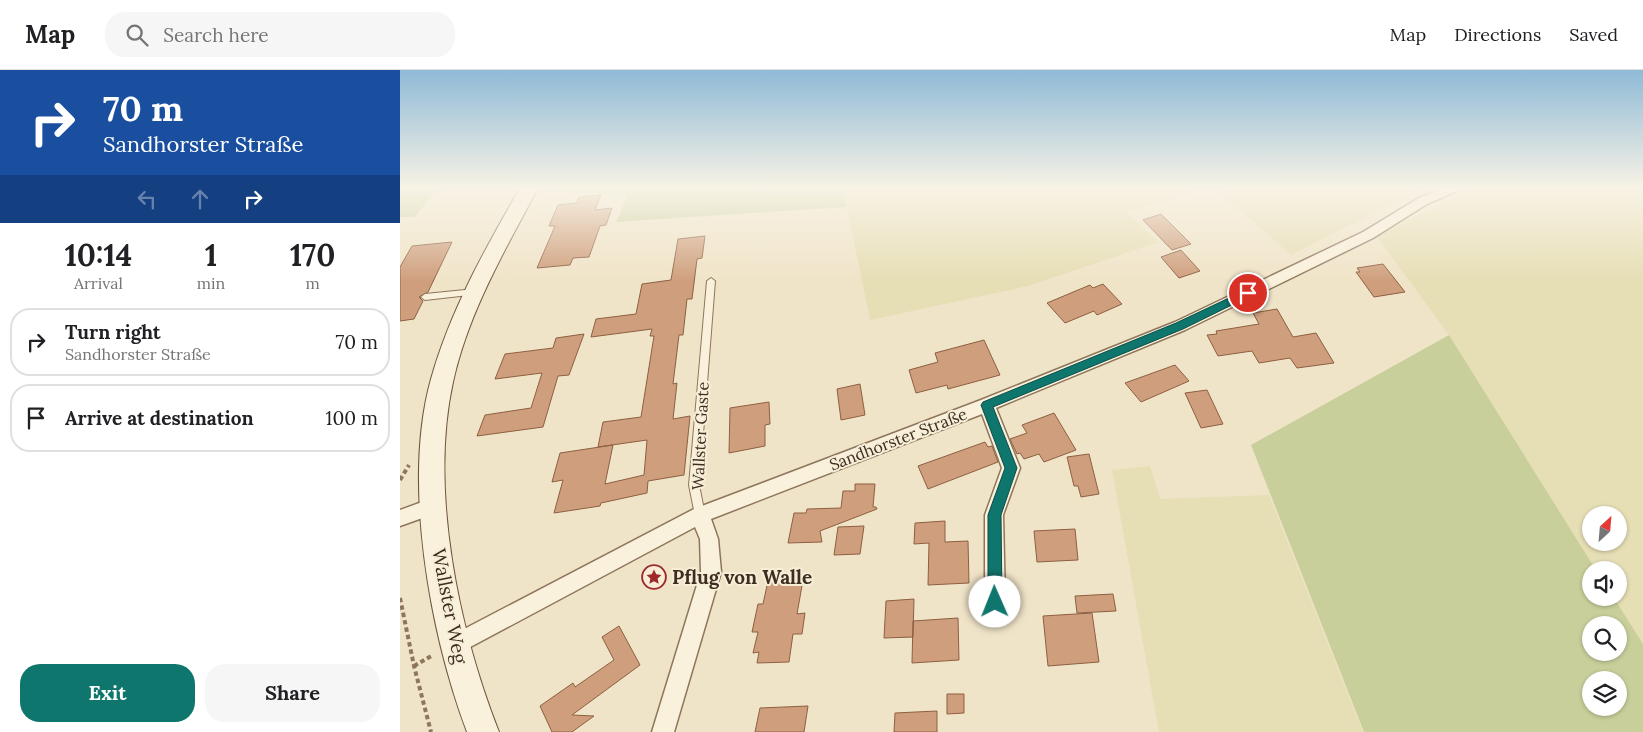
<!DOCTYPE html>
<meta charset="utf-8">
<style>
body{margin:0;font-family:Lora,serif;background:#f6f6f6;color:#202124;height:100vh;display:flex;flex-direction:column;font-size:19px;white-space:nowrap}
*{box-sizing:border-box;margin:0}
p{font-size:16px;color:#757577}
.icon{flex:none;width:28px;height:28px;fill:none;stroke:currentColor;stroke-width:2;stroke-linecap:round;stroke-linejoin:round}
.map{position:relative;flex:1;overflow:hidden}
.side{display:flex;flex-direction:column;background:#fff;width:400px}
.side>*{flex:none}
.hud{background:#1a4fa0;color:#fff;overflow:hidden}
.needle{width:32px;rotate:26deg}
.controls{position:absolute;left:1182px;top:436px;display:grid;gap:10px}
.controls a{display:grid;place-items:center;width:45px;height:45px;border-radius:50%;background:#fff;box-shadow:0 1px 4px #0004;font-size:25px}
.pin{position:absolute;display:grid;place-items:center;width:42px;height:42px;color:#fff;margin:-21px;border:2px solid #fff;border-radius:50%;box-shadow:0 1px 5px #0007}
.me{position:absolute;width:55px;margin:-28px;rotate:359deg;stroke-linejoin:round;filter:drop-shadow(0 0 4px #0008)}
.turn{display:flex;align-items:center;gap:18px;height:105px;padding:0 20px;font-size:22px}
.turn .icon{width:65px;height:65px;stroke-width:2.5}
.turn b{display:block;font-size:35px;line-height:42px}
.lanes{display:flex;align-items:center;height:48px;padding:0 20px;background:#0003;justify-content:center;gap:25px;direction:ltr}
.lanes .off{opacity:.35}
.eta{display:flex;justify-content:space-evenly;align-items:center;height:85px;text-align:center}
.eta b{font-size:30px;font-weight:800;line-height:35px}
.action{display:flex;gap:10px;margin-top:auto;padding:10px 20px}
.action a{flex:1;height:58px;border-radius:20px;background:#0f766e;color:#fff;font-size:20px;font-weight:800;line-height:58px;text-align:center}
.action a+a{background:#f6f6f6;color:#202124}
ul{padding:0;list-style:none}
li{display:flex;align-items:center;gap:15px;height:68px;margin:0 10px 8px;padding:0 10px;border:2px solid #e0e0e0;border-radius:20px}
li div{flex:1}
li b{display:block;font-size:19px}
li em{font-style:normal}
header{display:flex;align-items:center;gap:30px;box-sizing:border-box;height:70px;padding:0 25px;background:#fff;border-bottom:1px solid #e0e0e0}
header strong{font-size:24px}
nav{display:flex;gap:28px;margin-inline-start:auto;font-size:18px}
.search{width:350px;height:45px;background:#f6f6f6;display:flex;align-items:center;gap:12px;box-sizing:border-box;padding:0 18px;border-radius:20px;color:#757577;font-size:19px}
main{display:flex;flex:1;min-height:0}
.map>svg:first-child{display:block}
.farmland{fill:#e6deb5;fill-rule:evenodd}
.green{fill:#c9cf9b;fill-rule:evenodd}
.building{fill:#cf9f7d;stroke:#8d5f41}
.lines{fill:none;stroke-linecap:round;stroke-linejoin:round}
.lane-casing{stroke:#8d765c;stroke-width:2}
.street-casing{stroke:#8d765c;stroke-width:3}
.secondary-casing{stroke:#6f573f;stroke-width:2}
.path{stroke:#8d765c;stroke-width:4;stroke-dasharray:4.5 3;stroke-linecap:butt}
.lane{fill:#faf1dc;fill-rule:evenodd}
.street{fill:#faf1dc;fill-rule:evenodd}
.secondary{fill:#faf1dc;fill-rule:evenodd}
.route{fill:#0f766e;stroke:#0a4d48}
.labels{text-anchor:middle;stroke-width:4;stroke-linejoin:round;paint-order:stroke}
.street-label{font-size:16px;fill:#3d2e20;stroke:#f7eed8}
.near-poi-label{font-size:19px;font-weight:bold;fill:#3d2e20;stroke:#f7eed8;text-anchor:start}
.near-street-label{font-size:19px;fill:#3d2e20;stroke:#f7eed8}
</style>
<header>
<strong>Map</strong>
<div class="search"><svg class="icon" aria-label="search" viewBox="0 0 24 24"><circle cx="10" cy="10" r="6"/><path d="M15 15l6 6"/></svg>Search here</div>
<nav><a>Map</a><a>Directions</a><a>Saved</a></nav>
</header>
<main>
<section class="side">
<div class="hud">
<div class="turn"><svg class="icon" aria-label="right" viewBox="0 0 24 24"><path d="M7 20v-9h11M14 6l5 5-5 5"/></svg><div><b>70 m</b>Sandhorster Straße</div></div>
<div class="lanes"><svg class="icon off" aria-label="left" viewBox="0 0 24 24"><path d="M17 20v-9H6M10 6l-5 5 5 5"/></svg><svg class="icon off" aria-label="ahead" viewBox="0 0 24 24"><path d="M12 20V5M6 11l6-6 6 6"/></svg><svg class="icon" aria-label="right" viewBox="0 0 24 24"><path d="M7 20v-9h11M14 6l5 5-5 5"/></svg></div>
</div>
<div class="eta">
<div><b>10:14</b><p>Arrival</p></div>
<div><b>1</b><p>min</p></div>
<div><b>170</b><p>m</p></div>
</div>
<ul>
<li><svg class="icon" aria-label="right" viewBox="0 0 24 24"><path d="M7 20v-9h11M14 6l5 5-5 5"/></svg><div><b>Turn right</b><p>Sandhorster Straße</p></div><em>70 m</em></li>
<li><svg class="icon" aria-label="arrive" viewBox="0 0 24 24"><path d="M6 21V4h12l-3 4 3 4H6"/></svg><div><b>Arrive at destination</b></div><em>100 m</em></li>
</ul>
<div class="action"><a>Exit</a><a>Share</a></div>
</section>
<div class="map">
<svg width="1243" height="662" viewBox="0 0 1243 662">
<rect width="100%" height="100%" fill="#f0e4c8"/>
<!-- farmland -->
<path class="farmland" d="M443,118H806L726,142L759,172L628,216L470,250Z
M815,118H1025L891,185Z
M1071,118H1243V574L1214,528H1219V500H1196L1049,265L977,167ZM1191,445H1219V472H1191Z
M750,396L760,429L869,425L963,662H759L712,400Z"/>
<!-- green -->
<path class="green" d="M0,118H38L15,147H0Z
M145,118H443L446,137L216,152L228,125L144,121Z
M1049,265L1196,500H1191V528H1214L1243,574V662H964L851,375ZM1191,555H1219V582H1191ZM1191,610H1219V638H1191Z"/>
<!-- building -->
<path class="building" d="M201,125L195,140L212,138L206,155L200,156L189,187L173,188L170,195L137,198L155,156H149L158,135L177,133L179,127Z
M761,144L791,174L772,180L743,150Z
M305,166L302,188L297,189L292,229H287L283,265H279L273,314L277,313L273,349L290,346L284,405L248,411L247,423L201,433L200,436L154,443L163,410L152,412L160,383L213,375L205,414L244,405L247,370L198,377L203,352L241,347L254,266H250L252,259L191,267L196,249L236,244L242,214L271,210L278,169Z
M52,172L28,222L19,227L23,231L14,249L0,251V197L12,176Z
M781,180L800,201L779,208L761,187Z
M983,194L1005,222L974,227L956,202H960L957,198Z
M703,214L722,234L697,245L694,241L665,253L647,233L690,215L693,218Z
M877,239L893,267L916,263L934,293L897,298L890,288L859,293L852,281L818,286L807,265L817,264L816,261L859,254L853,243Z
M184,264L169,305L158,306L143,357L77,366L85,345L131,338L142,303L95,309L105,284L153,278L156,268Z
M584,270L600,305L548,319L547,315L516,323L509,300L538,292L535,283Z
M775,295L789,311L741,332L725,313Z
M460,314L465,345L441,350L437,319Z
M807,320L823,354L801,358L785,323Z
M369,332L370,354L365,355V376L329,383L330,338Z
M654,343L676,380L644,392L639,384L624,389L620,383L617,384L610,369L627,363L622,355Z
M585,372L588,377L592,376L598,392L528,419L518,396Z
M689,384L699,424L681,427L678,416H674L667,387Z
M455,414H475L473,437H476L477,439L420,461L422,472L388,473L394,443H406L407,439L441,438L443,421H455Z
M545,451V472L568,471L569,513L528,515L529,473L514,474L515,453Z
M464,456L460,484L434,485L438,457Z
M675,459L678,490L637,492L634,461Z
M403,510L397,544L405,543L402,564H393L389,592L357,593L359,582L353,583L358,562H352L358,534H363L368,511Z
M713,524L716,541L677,543L675,526Z
M514,529L513,567L484,568L486,531Z
M692,543L699,592L648,596L643,546Z
M558,548L559,590L512,593L513,551Z
M219,556L240,595L172,645L194,646L172,662H152L140,636L173,613L175,617L214,590L202,567Z
M547,624H564V643L547,644Z
M408,636L404,662H355L360,638Z
M537,641V662H494L495,643Z"/>
<g class="lines">
<!-- lane casing -->
<g class="lane-casing">
<path id="lane" d="M311,208L315,211L299,415L305,445L303,448L300,449L297,448L295,445L289,415L307,211Z
M75,219L79,222L78,224L25,230L21,227L25,224Z"/>
</g>
<!-- street casing -->
<g class="street-casing">
<path id="street" d="M1043,118H1059L1057,121L1027,134L973,168L785,260L596,338L620,398L603,445L605,532L602,539L595,542L588,539L585,532V445L602,398L582,344L311,449L318,469L321,502L274,662H252L301,502L300,469L295,457L61,582L54,585L47,582L44,575L47,568L294,439L581,330L775,252L963,162L1019,128Z
M33,428L39,430L42,436L39,442L0,456V440Z"/>
</g>
<!-- secondary casing -->
<g class="secondary-casing">
<path id="secondary" d="M120,118H138C105,180 68,243 53,312C29,421 59,560 99,662H67C30,563 2,412 31,309C50,241 85,179 120,118Z"/>
</g>
<!-- path -->
<path class="path" d="M0,410L9,395
M0,528L14,596L31,662
M14,596L33,585"/>
<!-- lane -->
<use href="#lane" class="lane"/>
<!-- street -->
<use href="#street" class="street"/>
<!-- secondary -->
<use href="#secondary" class="secondary"/>
</g>
<!-- sky -->
<linearGradient id="sky" x2="0" y2="1"><stop stop-color="#8fbad6"/><stop offset="0.56" stop-color="#f8f3e6"/><stop offset="1" stop-color="#f8f3e6" stop-opacity="0"/></linearGradient>
<rect width="1243" height="211" fill="url(#sky)"/>
<!-- route -->
<path class="route" d="M848,219L852,220V225L783,259L593,337L617,398L601,445L602,532L600,537L595,539L590,537L588,532V445L605,398L581,335L583,332L776,253Z"/>
<!-- icons -->
<defs>
<g id="sight-ring" transform="scale(1.25)"><circle r="9.5" fill="#f7eed8" stroke="#9e2a2b" stroke-width="1.5"/><path d="M0-6L1.8-2.2L6-1.7L2.9 1.2L3.7 5.4L0 3.3L-3.7 5.4L-2.9 1.2L-6-1.7L-1.8-2.2Z" fill="#9e2a2b"/></g>
</defs>
<g fill-rule="evenodd">
<use href="#sight-ring" x="254" y="507"/>
</g>
<g class="labels">
<!-- street labels -->
<g class="street-label">
<text transform="translate(300 366) rotate(-87)" y="6">Wallster Gaste</text>
<text transform="translate(498 369) rotate(-21)" y="6">Sandhorster Straße</text>
</g>
<!-- near-poi labels -->
<g class="near-poi-label">
<text x="272" y="514">Pflug von Walle</text>
</g>
<!-- near-street labels -->
<g class="near-street-label">
<text transform="translate(50 536) rotate(79)" y="7">Wallster Weg</text>
</g>
</g>
</svg>
<div class="controls">
<a><svg class="needle" viewBox="-14 -14 28 28"><path d="M0-13l5 13h-10z" fill="#e53935"/><path d="M0 13l5-13h-10z" fill="#757577"/></svg></a>
<a><svg class="icon" aria-label="sound" viewBox="0 0 24 24"><path d="M4 9h4l5-4v14l-5-4H4zM17 9q2 3 0 6"/></svg></a>
<a><svg class="icon" aria-label="search" viewBox="0 0 24 24"><circle cx="10" cy="10" r="6"/><path d="M15 15l6 6"/></svg></a>
<a><svg class="icon" aria-label="layers" viewBox="0 0 24 24"><path d="M12 4l9 5-9 5-9-5zM3 14l9 5 9-5"/></svg></a>
</div>
<div class="pin" style="left:848px;top:223px;background:#d93025"><svg class="icon" aria-label="arrive" viewBox="0 0 24 24"><path d="M6 21V4h12l-3 4 3 4H6"/></svg></div>
<svg class="me" style="left:595px;top:532px" viewBox="-20 -20 40 40"><circle r="19" fill="#fff"/><path d="M0-13L10 11 0 6-10 11z" fill="#0f766e"/></svg>
</div>
</main>
